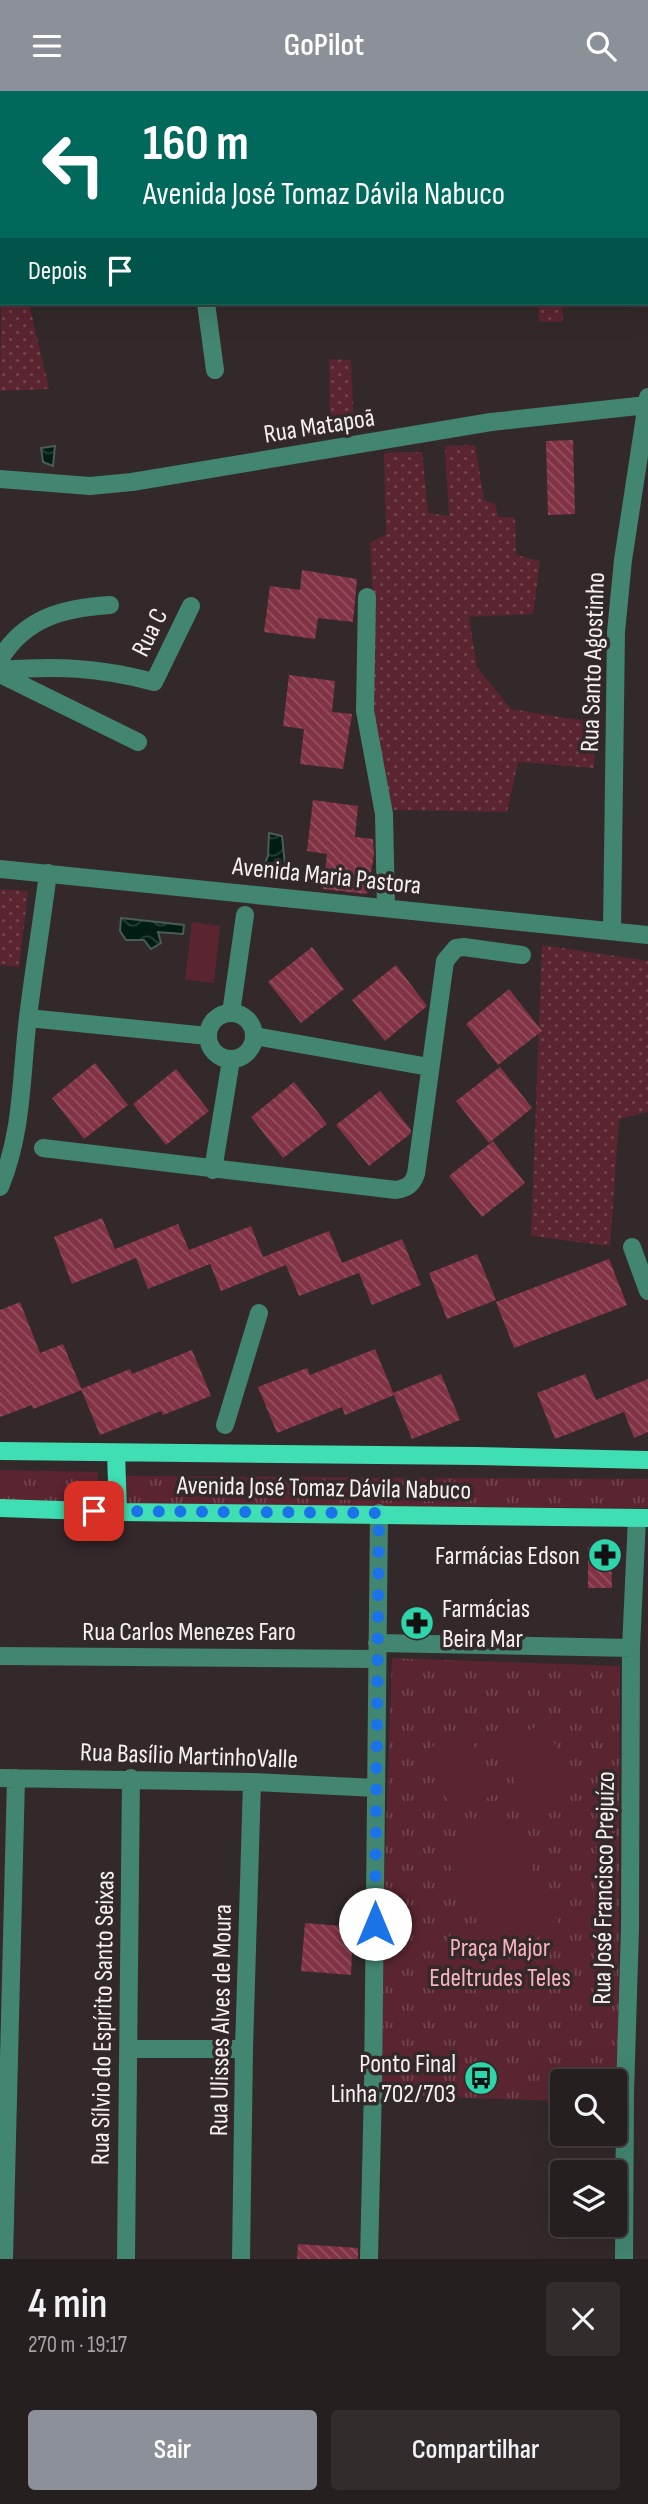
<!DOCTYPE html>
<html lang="pt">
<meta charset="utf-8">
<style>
body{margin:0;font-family:"Sofia Sans Condensed",sans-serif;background:#322c2d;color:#f1f3f6;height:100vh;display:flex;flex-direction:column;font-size:26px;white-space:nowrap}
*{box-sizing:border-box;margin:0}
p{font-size:23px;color:#a4a2a5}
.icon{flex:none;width:38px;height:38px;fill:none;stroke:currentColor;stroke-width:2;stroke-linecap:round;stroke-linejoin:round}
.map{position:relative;height:2168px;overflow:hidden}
.side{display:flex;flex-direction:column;background:#261f20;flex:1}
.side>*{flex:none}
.top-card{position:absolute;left:0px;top:0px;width:649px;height:214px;box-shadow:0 7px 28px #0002,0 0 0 2px #423d3e;background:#00695c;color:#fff;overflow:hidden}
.tools{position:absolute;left:550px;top:1978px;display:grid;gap:14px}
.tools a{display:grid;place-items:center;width:77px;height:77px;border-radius:7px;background:#261f20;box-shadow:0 7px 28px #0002,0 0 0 2px #423d3e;font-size:35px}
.pin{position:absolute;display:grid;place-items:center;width:60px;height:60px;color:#fff;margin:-30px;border-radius:14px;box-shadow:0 4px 10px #0006}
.me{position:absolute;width:77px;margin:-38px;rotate:0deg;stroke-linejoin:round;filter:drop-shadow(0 0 5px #0008)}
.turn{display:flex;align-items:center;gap:24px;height:147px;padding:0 28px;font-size:32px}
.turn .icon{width:91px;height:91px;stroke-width:2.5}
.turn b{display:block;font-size:49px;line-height:60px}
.then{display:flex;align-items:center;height:66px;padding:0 28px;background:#0003;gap:14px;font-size:26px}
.round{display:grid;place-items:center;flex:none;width:74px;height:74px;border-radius:7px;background:#322c2d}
.head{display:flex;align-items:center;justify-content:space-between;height:119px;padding:0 28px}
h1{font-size:42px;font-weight:600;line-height:52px}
.button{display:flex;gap:14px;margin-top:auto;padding:14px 28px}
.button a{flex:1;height:80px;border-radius:7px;background:#8c9099;color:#fff;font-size:28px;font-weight:600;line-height:80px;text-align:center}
.button a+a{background:#322c2d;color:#f1f3f6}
header{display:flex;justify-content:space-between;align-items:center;height:91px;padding:0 28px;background:#8c9099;color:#fff;font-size:32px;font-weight:600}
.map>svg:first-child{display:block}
.grass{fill:url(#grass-dots)}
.park{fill:url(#park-tufts)}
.pitch{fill:#5a2530}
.water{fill:url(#water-waves);stroke:#4a5c56;stroke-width:2}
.building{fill:url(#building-back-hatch)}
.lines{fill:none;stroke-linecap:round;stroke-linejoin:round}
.minor{stroke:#428570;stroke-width:18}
.major{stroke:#3fdeb3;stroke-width:18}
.route{stroke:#1a73e8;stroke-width:12;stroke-dasharray:0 21.6}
.labels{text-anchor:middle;stroke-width:7;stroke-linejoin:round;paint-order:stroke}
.street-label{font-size:26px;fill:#f7f0f1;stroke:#33292a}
.poi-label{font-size:26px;fill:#f7f0f1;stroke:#33292a;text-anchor:end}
.park-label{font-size:26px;fill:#f8b2bd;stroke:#33292a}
</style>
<header><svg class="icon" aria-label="menu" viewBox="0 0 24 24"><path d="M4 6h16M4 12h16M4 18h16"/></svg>GoPilot<svg class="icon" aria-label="search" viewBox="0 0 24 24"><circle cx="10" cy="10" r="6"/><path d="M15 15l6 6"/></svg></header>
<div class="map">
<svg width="648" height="2168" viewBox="0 0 648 2168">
<defs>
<pattern id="grass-dots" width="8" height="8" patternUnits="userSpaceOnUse" patternTransform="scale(1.75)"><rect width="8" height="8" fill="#5a2530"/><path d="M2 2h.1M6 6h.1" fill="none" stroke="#72454e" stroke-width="1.8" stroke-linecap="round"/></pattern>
<pattern id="park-tufts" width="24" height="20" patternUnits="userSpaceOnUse" patternTransform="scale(1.75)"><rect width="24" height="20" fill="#5a2530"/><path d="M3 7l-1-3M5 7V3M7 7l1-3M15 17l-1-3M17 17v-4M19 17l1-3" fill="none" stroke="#72454e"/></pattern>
<pattern id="water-waves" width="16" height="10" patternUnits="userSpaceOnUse" patternTransform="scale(1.75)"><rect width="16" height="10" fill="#001d14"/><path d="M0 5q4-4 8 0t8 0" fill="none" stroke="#263e37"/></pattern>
<pattern id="building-back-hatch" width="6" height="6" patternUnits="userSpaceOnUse" patternTransform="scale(1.75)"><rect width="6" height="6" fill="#813345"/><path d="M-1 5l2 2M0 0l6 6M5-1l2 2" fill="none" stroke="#945160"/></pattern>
</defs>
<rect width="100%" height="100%" fill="#33292a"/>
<!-- grass -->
<path class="grass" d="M2,172V212H29L49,298L0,300Z
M538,212H562L563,231H539Z
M329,268L351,269L354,339H330Z
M475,354L484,409L495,413L498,426H515L516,464L540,470L533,523L469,526L477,576L511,618L597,632L594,677L518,671L507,721L391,719L370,628L373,509L370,452L386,443L384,362L422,361L428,422L449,425L445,355Z
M0,798L28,800L19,876L0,874Z
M542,854L648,870V1021L619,1028L610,1155L531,1145Z"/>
<!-- park -->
<path class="park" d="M0,1379L98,1381L97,1414L0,1411Z
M124,1385L648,1388V1417L126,1415Z
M392,1567L620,1575L618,2011H614V1990H562V2010L377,2004Z"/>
<!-- pitch -->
<path class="pitch" d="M192,831L220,835L214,892L185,889Z
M544,1632L579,1701L532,1724L497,1655Z
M466,1639L497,1702L454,1723L423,1660Z
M506,1724L560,1836L495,1867L441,1756Z"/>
<!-- water -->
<path class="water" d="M55,355L53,375L43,371L41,357Z
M269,742L282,745L285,775L277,789L268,787L269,779L265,772L268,765Z
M121,827L184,834L183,843L158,841L161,852L151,858L144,849H126L120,840Z"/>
<!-- building -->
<path class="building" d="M573,349L575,423L548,424L546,350Z
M302,479L357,488L353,531L318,527L315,548L264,541L270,495L300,499Z
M289,584L335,590L332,621L352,623L343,678L300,673L304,638L283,635Z
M313,709L358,715L355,746L373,748L374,764L367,803L323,798L327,763L307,760Z
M312,856L344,898L301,932L268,891Z
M396,874L427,915L385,950L352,909Z
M509,898L542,940L498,974L466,933Z
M95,972L128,1014L84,1048L52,1007Z
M500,976L532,1017L489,1052L456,1010Z
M176,978L209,1020L166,1054L133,1013Z
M294,991L327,1033L283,1067L251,1026Z
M380,1000L411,1039L410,1043L369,1075L336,1034Z
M493,1050L525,1092L482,1126L449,1085Z
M102,1127L115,1158L178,1133L189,1159L251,1135L263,1166L329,1140L342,1172L402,1148L421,1194L372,1214L359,1182L299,1205L286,1174L221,1200L210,1173L148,1198L136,1167L72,1193L54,1146Z
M477,1163L496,1209L447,1228L429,1182Z
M609,1168L627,1214L514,1257L496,1211Z
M20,1211L40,1262L63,1253L82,1299L33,1318L32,1314L0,1326V1219Z
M375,1258L394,1304L345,1324L342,1316L277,1342L258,1296L307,1277L310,1284Z
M192,1259L211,1305L163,1324L161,1320L100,1344L81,1298L130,1278L132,1283Z
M441,1283L460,1329L412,1348L393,1302Z
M585,1283L596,1309L648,1288V1341L634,1347L624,1321L555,1348L537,1302Z
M588,1456H611L612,1497H588Z
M305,1832L353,1836L351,1884L301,1880Z
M298,2153L358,2157V2168H297Z"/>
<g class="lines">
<!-- minor -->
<path class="minor" d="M323,0V2
M489,0V2
M0,112H2
M0,152L2,151
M206,212L215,279
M0,388L90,395L132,391L491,331L647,314
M367,506L365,620L384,723L386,817
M0,568C26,526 64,517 110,514
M0,579C58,575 97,576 154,591L191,515
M0,583L138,651
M0,778L648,844
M612,840L616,541L623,469L648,306
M208 945a23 23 0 1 1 46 0a23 23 0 1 1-46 0Z
M231,922L245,824
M28,927L208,945
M255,945L429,976
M43,1057L396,1099C407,1097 412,1094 416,1083L445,870L456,857L464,856L522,864
M213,1079L231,969
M0,1096C23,1041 21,984 28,926C34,878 42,830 48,782
M632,1156L648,1200
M225,1334L259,1222
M377,1552L631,1557
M0,1565L377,1568
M0,1687L252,1691L376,1697
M129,1958H244
M4,2168L16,1687
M126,2168L131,1687
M241,2168L244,1958L252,1691
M369,2168L373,1995L379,1422
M624,2168L625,2002L630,1837L631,1557L637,1427"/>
<!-- major -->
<path class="major" d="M0,1360L476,1365L648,1369
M116,1362L118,1421
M0,1417L118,1421L648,1427"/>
</g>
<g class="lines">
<!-- route -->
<path class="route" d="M94,1420L379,1422L375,1833"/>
</g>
<!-- icons -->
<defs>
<g id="pharmacy-disc" transform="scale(1.75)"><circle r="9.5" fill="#2ed4aa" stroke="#33292a"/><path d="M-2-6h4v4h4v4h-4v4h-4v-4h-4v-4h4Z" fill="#111"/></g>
<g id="bus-disc" transform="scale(1.75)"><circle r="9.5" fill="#2ed4aa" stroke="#33292a"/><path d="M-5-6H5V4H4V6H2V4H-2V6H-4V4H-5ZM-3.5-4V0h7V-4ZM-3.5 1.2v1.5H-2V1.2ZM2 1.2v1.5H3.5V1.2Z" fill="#111"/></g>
</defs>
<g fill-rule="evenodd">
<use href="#pharmacy-disc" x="605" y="1464"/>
<use href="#pharmacy-disc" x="417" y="1532"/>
<use href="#bus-disc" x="481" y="1987"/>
</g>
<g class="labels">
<!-- street labels -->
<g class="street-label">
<text transform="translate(319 334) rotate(-9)" y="9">Rua Matapoã</text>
<text transform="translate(149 541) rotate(-64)" y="9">Rua C</text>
<text transform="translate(592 571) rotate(-88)" y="9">Rua Santo Agostinho</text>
<text transform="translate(327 784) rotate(6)" y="9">Avenida Maria Pastora</text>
<text transform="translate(324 1396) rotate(1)" y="9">Avenida José Tomaz Dávila Nabuco</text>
<text x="189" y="1549">Rua Carlos Menezes Faro</text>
<text transform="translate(189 1664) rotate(2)" y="9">Rua Basílio MartinhoValle</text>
<text transform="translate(603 1797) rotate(-89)" y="9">Rua José Francisco Prejuízo</text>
<text transform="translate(102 1927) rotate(-89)" y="9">Rua Sílvio do Espírito Santo Seixas</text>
<text transform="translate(220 1929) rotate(-89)" y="9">Rua Ulisses Alves de Moura</text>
</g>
<!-- poi labels -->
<g class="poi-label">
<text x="580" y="1473">Farmácias Edson</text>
<text x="442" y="1526" text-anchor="start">Farmácias<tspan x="442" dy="30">Beira Mar</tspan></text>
<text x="456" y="1981">Ponto Final<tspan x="456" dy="30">Linha 702/703</tspan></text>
</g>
<!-- park labels -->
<g class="park-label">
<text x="500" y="1865">Praça Major<tspan x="500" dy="30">Edeltrudes Teles</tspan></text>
</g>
</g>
</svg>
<div class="tools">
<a><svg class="icon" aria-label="search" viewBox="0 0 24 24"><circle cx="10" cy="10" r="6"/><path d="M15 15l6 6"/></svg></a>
<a><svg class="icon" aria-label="layers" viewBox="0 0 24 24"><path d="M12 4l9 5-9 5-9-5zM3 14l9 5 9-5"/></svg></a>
</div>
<div class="pin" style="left:94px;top:1420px;background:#d93025"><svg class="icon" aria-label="arrive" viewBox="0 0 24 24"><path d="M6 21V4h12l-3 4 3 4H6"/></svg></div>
<svg class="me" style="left:375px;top:1833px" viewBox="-20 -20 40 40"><circle r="19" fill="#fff"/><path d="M0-13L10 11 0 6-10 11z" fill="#1a73e8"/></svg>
<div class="top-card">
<div class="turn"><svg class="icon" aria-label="left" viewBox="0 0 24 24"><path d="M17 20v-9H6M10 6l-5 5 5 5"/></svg><div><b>160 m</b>Avenida José Tomaz Dávila Nabuco</div></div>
<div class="then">Depois<svg class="icon" aria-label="arrive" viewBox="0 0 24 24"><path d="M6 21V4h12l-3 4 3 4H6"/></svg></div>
</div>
</div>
<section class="side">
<div class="head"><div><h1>4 min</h1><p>270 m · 19:17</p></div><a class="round"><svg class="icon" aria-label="close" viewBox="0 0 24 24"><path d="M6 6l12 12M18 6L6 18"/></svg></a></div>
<div class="button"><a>Sair</a><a>Compartilhar</a></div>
</section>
